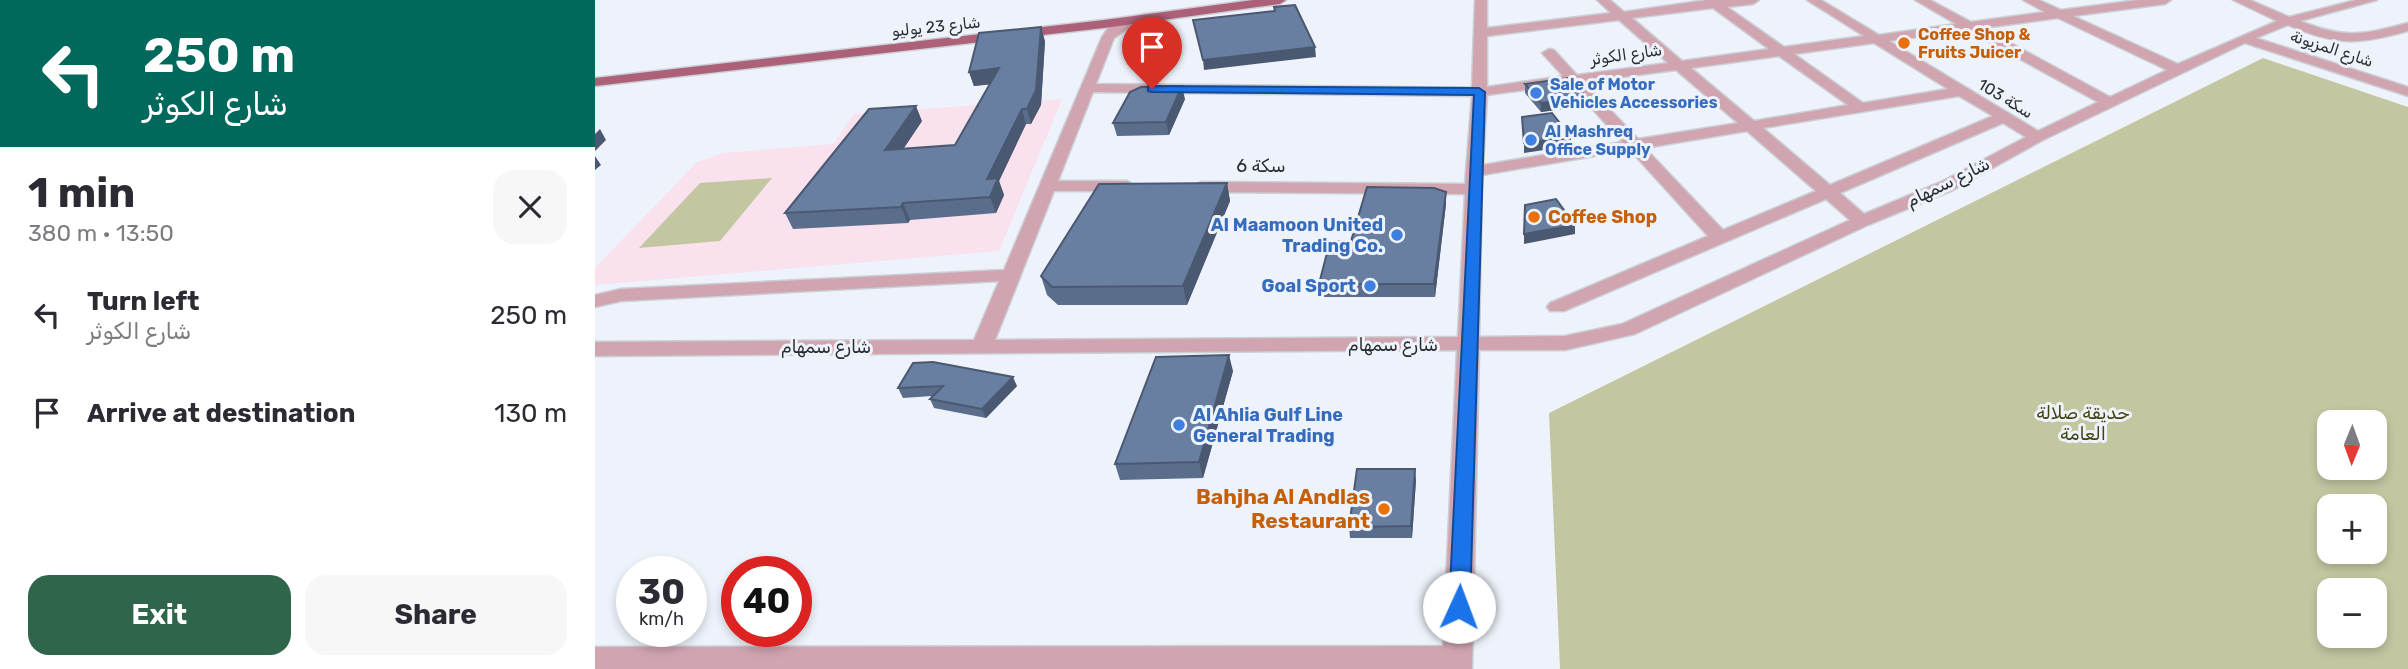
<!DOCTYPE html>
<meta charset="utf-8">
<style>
body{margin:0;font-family:Rubik,"Noto Naskh Arabic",sans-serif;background:#f7f7f7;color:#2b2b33;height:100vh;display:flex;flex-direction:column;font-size:26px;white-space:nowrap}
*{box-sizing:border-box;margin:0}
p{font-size:23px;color:#7c7c81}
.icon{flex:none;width:38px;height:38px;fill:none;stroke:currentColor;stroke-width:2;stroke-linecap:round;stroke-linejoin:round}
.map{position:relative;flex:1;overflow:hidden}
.side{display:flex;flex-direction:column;background:#fff;width:595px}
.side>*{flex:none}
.guide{background:#00695c;color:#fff;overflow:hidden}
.needle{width:46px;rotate:181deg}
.fabs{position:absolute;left:1722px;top:410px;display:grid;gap:14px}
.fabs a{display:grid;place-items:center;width:70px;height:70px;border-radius:14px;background:#fff;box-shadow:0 4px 10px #0003;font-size:35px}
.speed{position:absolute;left:21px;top:556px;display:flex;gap:14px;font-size:35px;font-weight:700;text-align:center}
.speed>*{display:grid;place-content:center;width:91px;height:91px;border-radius:50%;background:#fff;box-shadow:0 4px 10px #0003;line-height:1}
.speed small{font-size:18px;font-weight:400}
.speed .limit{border:10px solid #d22;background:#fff;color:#111}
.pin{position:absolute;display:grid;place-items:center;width:60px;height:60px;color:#fff;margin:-72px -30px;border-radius:50% 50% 50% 0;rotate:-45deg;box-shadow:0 0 7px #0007}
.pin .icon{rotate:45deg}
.me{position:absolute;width:77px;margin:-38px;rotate:2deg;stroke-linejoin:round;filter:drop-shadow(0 0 5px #0008)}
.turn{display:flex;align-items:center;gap:24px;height:147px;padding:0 28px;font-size:32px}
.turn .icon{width:91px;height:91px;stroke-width:2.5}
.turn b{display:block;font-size:49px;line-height:60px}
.round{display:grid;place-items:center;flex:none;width:74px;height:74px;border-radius:21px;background:#f7f7f7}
.summary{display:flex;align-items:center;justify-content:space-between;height:119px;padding:0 28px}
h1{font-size:42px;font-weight:700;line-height:52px}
.action{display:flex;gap:14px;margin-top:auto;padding:14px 28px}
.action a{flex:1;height:80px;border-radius:21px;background:#2f654a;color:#fff;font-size:28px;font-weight:700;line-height:80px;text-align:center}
.action a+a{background:#f7f7f7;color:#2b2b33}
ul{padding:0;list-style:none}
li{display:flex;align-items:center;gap:21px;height:98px;padding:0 28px}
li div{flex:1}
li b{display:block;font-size:26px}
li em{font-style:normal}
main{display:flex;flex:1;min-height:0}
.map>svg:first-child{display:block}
.education{fill:#f9e1ed}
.green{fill:#c3c7a1;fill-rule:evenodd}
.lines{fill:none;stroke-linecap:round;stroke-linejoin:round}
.minor-casing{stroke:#cbcfd6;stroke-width:3}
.major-casing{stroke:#cbcfd6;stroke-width:3}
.minor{fill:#d1a5b0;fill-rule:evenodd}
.major{fill:#ad6178;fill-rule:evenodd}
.wall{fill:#5a6d8b}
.shaded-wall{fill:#4a5971}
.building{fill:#697fa2;stroke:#4a5971;stroke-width:2}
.route{fill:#1a73e8;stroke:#114b97;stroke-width:2}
.food-dot{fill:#e8710a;stroke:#eef3fb;stroke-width:2.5}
.shop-dot{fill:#3f7fe0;stroke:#eef3fb;stroke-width:2.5}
.labels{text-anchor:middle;stroke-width:6;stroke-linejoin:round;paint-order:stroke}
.far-street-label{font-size:16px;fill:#2a2c2f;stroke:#eef3fb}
.far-food-label{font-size:16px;font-weight:bold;fill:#c56008;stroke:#eef3fb;text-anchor:start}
.far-shop-label{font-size:16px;font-weight:bold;fill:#366cbe;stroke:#eef3fb;text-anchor:start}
.street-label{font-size:18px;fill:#2a2c2f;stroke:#eef3fb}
.food-label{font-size:18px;font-weight:bold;fill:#c56008;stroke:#eef3fb;text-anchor:start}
.shop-label{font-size:18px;font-weight:bold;fill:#366cbe;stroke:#eef3fb;text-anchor:end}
.park-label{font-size:18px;fill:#40430e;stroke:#eef3fb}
.near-food-label{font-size:21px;font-weight:bold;fill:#c56008;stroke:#eef3fb;text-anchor:end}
</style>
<main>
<section class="side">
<div class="guide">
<div class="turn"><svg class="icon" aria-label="left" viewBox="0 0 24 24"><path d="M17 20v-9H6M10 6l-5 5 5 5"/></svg><div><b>250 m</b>شارع الكوثر</div></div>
</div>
<div class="summary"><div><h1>1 min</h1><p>380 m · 13:50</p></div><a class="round"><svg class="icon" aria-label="close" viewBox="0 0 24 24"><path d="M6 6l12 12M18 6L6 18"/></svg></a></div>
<ul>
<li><svg class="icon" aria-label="left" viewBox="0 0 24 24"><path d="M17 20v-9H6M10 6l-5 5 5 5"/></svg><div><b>Turn left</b><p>شارع الكوثر</p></div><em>250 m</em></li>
<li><svg class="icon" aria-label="arrive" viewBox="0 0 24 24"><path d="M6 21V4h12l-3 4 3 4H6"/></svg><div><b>Arrive at destination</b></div><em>130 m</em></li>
</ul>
<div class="action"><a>Exit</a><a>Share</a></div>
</section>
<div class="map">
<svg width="1813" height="669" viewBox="0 0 1813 669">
<rect width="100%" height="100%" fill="#eef3fb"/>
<!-- education -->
<path class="education" d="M467,99L404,251L0,285V268L102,162L128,153L238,144L259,114Z"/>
<!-- green -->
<path class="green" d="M1668,58L1813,107V669H965L954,413ZM1734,422H1780V467H1734ZM1734,506H1780V551H1734ZM1734,590H1780V635H1734Z
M177,178L125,241L44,248L105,183Z"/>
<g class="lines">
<!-- minor casing -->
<g class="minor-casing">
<path id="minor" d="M880,0H892V28L1016,13L1002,0H1015L1029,12L1112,0H1164L1158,4L1132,7L1189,47L1269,36L1212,0H1226L1284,35L1361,24L1320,0H1335L1376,22L1450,12L1428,0H1444L1466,10L1543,0H1576L1570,4L1478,16L1583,64L1682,21L1638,0H1655L1694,17L1761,0H1782L1705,21C1751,39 1766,35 1813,23V31C1763,45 1741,46 1693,25L1661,38L1813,87V96L1650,43L1448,140L1358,190L1273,225L1040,334L970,350H884L877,669H0V647L848,646L862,350L0,356V342L379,340L404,281L26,301L0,307V295L26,289L409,270L507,37L513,28L537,17L543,21L519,38L501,84L877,88ZM1118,8L1174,49L1087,61L1037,18ZM1463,18L1572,70L1515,97L1388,28ZM1024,20L1073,63L982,75L959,50L954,49L947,53L968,76L892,87V36ZM1372,30L1503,102L1443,131L1294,41ZM1279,43L1353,89L1268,103L1199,54ZM1184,56L1253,105L1159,121L1096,68ZM1081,70L1143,123L1043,139L989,82ZM975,84L1027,142L888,165L892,95ZM498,92L877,96L870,184L606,182L597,187L606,192L870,194L863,337L400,340L459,191H532L540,186L532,181H463ZM1364,96L1398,116L1235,185L1168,128ZM1408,123L1431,137L1346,182L1269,214L1245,193ZM1152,131L1221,191L1128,230L1050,148ZM1035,150L1113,236L955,303L952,307L955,311H969L1231,199L1255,220L1027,324L970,336L884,337L887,175Z"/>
</g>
<!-- major casing -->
<g class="major-casing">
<path id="major" d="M658,0H691L685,4L509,28L0,86V78L509,20Z"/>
</g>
<!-- minor -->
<use href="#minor" class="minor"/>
<!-- major -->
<use href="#major" class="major"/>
</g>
<!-- wall -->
<path class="wall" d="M450,41L446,105L436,124H431L404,181L409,195L401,213L315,220L313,223L198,229L190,213L327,121L308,149L360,145L395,84L379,86L374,72Z
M930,84L991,106L946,112L930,93Z
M590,99L574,135L522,136L518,123Z
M632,183L635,201L592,305H463L452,295L446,276Z
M851,204L840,297H726L724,284L756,241Z
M318,363L422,386L391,418L339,408L335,399L337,396L308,398L303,388Z
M638,371L608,478L525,480L520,464Z
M821,480L817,538H755L754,527Z"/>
<!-- shaded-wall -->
<path class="shaded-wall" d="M446,27L450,41L446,105L436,124L432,109Z
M720,47L721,57L609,70L608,60Z
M404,68L409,83L379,86L374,72Z
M587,86L590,99L574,135L571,122Z
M992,97L991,106L946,112V103Z
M321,106L327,121L297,166L290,150Z
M427,109L431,124L404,181L409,195L401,213L395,197L392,179Z
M5,129L11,140L0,151V134Z
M976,137V146L929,153V143Z
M0,156L6,165L0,170Z
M632,183L635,201L592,305L588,286Z
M851,192V204L840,297L839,284Z
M308,203L315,220L313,223L306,207Z
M980,225V234L929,244V234Z
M634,355L638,371L608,478L604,462Z
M418,377L422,386L391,418L387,409Z
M820,469L821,480L817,538L816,526Z"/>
<!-- building -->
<path class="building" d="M700,5L720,47L608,60L598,20L680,11L679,7Z
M446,27L441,90L432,109H427L392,179L403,178L395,197L308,203L306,207L190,213L274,109L321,106L290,150L360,145L404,68L374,72L384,33Z
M974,78L992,97L946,103L930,84Z
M587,86L571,122L518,123L535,92L546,87Z
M957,113L976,137L929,143L927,117Z
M632,183L588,286L457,287L446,276L504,184Z
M772,187L839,188L851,192L839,284H724L735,241H756Z
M961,199L980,225L929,234L930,205Z
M634,355L604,462L520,464L561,357Z
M338,362L418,377L387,409L335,399L348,386L303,388L318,363Z
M762,469H820L816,526L754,527Z"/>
<!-- route -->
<path class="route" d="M553,86L884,88L890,92L875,607L872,613L864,615L857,613L854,607L879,95L557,92L553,91Z"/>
<!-- markers -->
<g class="food-dot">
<circle cx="1309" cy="43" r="7"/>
<circle cx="939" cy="217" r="7"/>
<circle cx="789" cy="509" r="7"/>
</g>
<g class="shop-dot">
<circle cx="941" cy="93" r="7"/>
<circle cx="936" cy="140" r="7"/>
<circle cx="802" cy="235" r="7"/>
<circle cx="775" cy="286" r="7"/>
<circle cx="584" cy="425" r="7"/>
</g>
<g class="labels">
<!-- far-street labels -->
<g class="far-street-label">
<text transform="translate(341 26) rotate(-6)" y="6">شارع 23 يوليو</text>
<text transform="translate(1737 48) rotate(18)" y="6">شارع المزيونة</text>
<text transform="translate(1031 54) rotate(-8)" y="6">شارع الكوثر</text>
<text transform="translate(1411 98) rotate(31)" y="6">سكة 103</text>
</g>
<!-- far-food labels -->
<g class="far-food-label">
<text x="1323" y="40">Coffee Shop &amp;<tspan x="1323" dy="18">Fruits Juicer</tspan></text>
</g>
<!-- far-shop labels -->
<g class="far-shop-label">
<text x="955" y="90">Sale of Motor<tspan x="955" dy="18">Vehicles Accessories</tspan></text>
<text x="950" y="137">Al Mashreq<tspan x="950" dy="18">Office Supply</tspan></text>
</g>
<!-- street labels -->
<g class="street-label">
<text x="666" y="172">سكة 6</text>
<text transform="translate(1353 182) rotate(-26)" y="6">شارع سمهام</text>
<text x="798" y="351">شارع سمهام</text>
<text x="231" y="353">شارع سمهام</text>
</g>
<!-- food labels -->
<g class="food-label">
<text x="953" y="223">Coffee Shop</text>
</g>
<!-- shop labels -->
<g class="shop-label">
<text x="788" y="231">Al Maamoon United<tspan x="788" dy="21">Trading Co.</tspan></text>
<text x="761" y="292">Goal Sport</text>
<text x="598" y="421" text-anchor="start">Al Ahlia Gulf Line<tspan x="598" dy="21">General Trading</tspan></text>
</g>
<!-- park labels -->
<g class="park-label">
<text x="1488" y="419">حديقة صلالة<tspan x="1488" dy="21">العامة</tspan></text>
</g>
<!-- near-food labels -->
<g class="near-food-label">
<text x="775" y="504">Bahjha Al Andlas<tspan x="775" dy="24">Restaurant</tspan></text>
</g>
</g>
</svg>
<div class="fabs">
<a><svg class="needle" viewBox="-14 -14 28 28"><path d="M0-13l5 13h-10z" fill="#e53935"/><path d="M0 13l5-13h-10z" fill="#7c7c81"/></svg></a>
<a>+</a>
<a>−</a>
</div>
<div class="speed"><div>30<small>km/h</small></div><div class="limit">40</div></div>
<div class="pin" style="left:557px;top:89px;background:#d93025"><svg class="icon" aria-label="arrive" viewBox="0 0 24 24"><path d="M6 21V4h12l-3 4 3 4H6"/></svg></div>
<svg class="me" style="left:864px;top:607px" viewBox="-20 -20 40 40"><circle r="19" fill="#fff"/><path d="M0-13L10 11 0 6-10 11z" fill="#1a73e8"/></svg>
</div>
</main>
